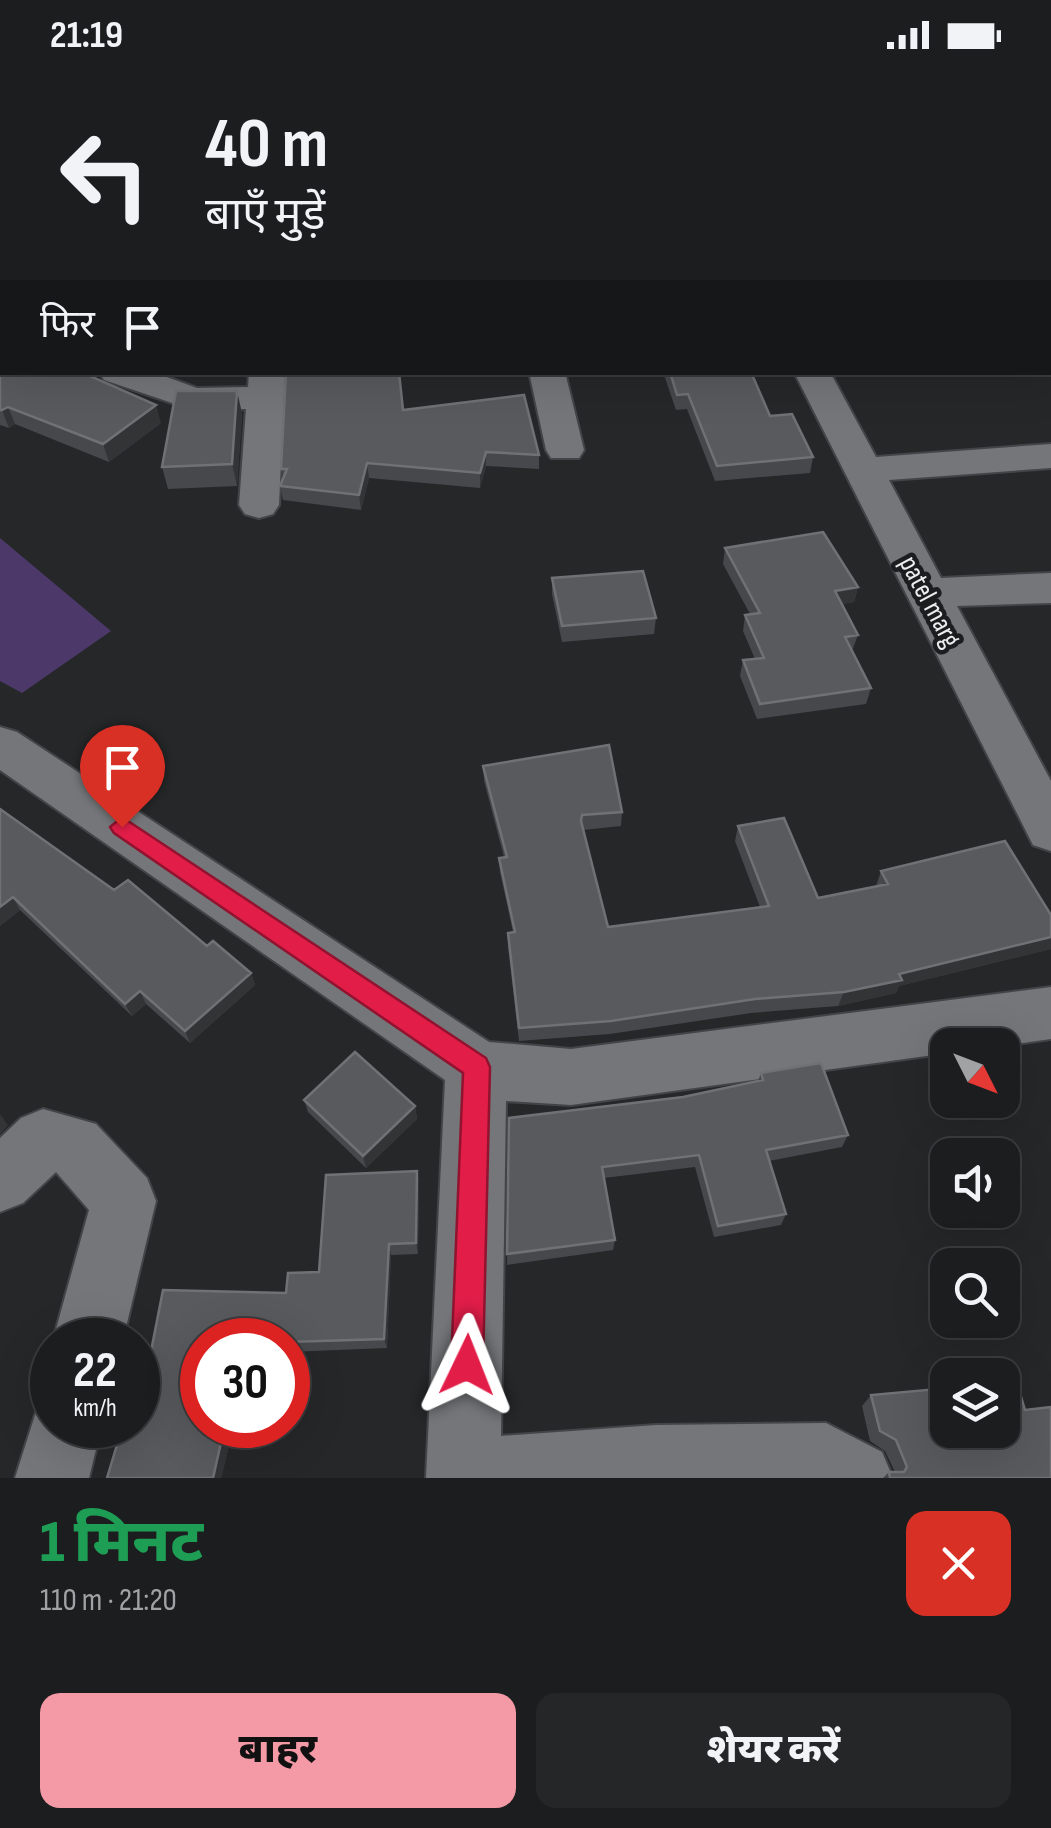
<!DOCTYPE html>
<html lang="hi">
<meta charset="utf-8">
<style>
body{margin:0;font-family:"Sofia Sans Condensed","Noto Sans Devanagari",sans-serif;background:#252628;color:#f1f3f6;height:100vh;display:flex;flex-direction:column;font-size:38px;white-space:nowrap}
*{box-sizing:border-box;margin:0}
p{font-size:32px;color:#a0a2a4}
.icon{flex:none;width:55px;height:55px;fill:none;stroke:currentColor;stroke-width:2;stroke-linecap:round;stroke-linejoin:round}
.map{position:relative;height:1408px;overflow:hidden}
.drawer{display:flex;flex-direction:column;background:#1c1d1f;flex:1}
.drawer>*{flex:none}
.banner{position:absolute;left:0px;top:0px;width:1052px;height:305px;box-shadow:0 10px 40px #0002,0 0 0 2px #3a3b3d;background:#1c1d1f;color:#f1f3f6;overflow:hidden}
.needle{width:65px;rotate:132deg}
.fabs{position:absolute;left:930px;top:958px;display:grid;gap:20px}
.fabs a{display:grid;place-items:center;width:90px;height:90px;border-radius:20px;background:#1c1d1f;box-shadow:0 10px 40px #0002,0 0 0 2px #3a3b3d;font-size:50px}
.speed{position:absolute;left:30px;top:1248px;display:flex;gap:20px;font-size:50px;font-weight:700;text-align:center}
.speed>*{display:grid;place-content:center;width:130px;height:130px;border-radius:50%;background:#1c1d1f;box-shadow:0 10px 40px #0002,0 0 0 2px #3a3b3d;line-height:1}
.speed small{font-size:25px;font-weight:400}
.speed .limit{border:15px solid #d22;background:#fff;color:#111}
.pin{position:absolute;display:grid;place-items:center;width:85px;height:85px;color:#fff;margin:-102px -42px;border-radius:50% 50% 50% 0;rotate:-45deg;box-shadow:0 0 10px #0007}
.pin .icon{rotate:45deg}
.me{position:absolute;width:110px;margin:-55px;rotate:2deg;stroke-linejoin:round;filter:drop-shadow(0 0 8px #0008)}
.turn{display:flex;align-items:center;gap:35px;height:210px;padding:0 40px;font-size:45px}
.turn .icon{width:130px;height:130px;stroke-width:2.5}
.turn b{display:block;font-size:70px;line-height:85px}
.then{display:flex;align-items:center;height:95px;padding:0 40px;background:#0003;gap:20px;font-size:38px}
.round{display:grid;place-items:center;flex:none;width:105px;height:105px;border-radius:20px;background:#252628}
.summary{display:flex;align-items:center;justify-content:space-between;height:170px;padding:0 40px}
h1{font-size:60px;font-weight:800;line-height:75px;color:#1e9e55}
.button{display:flex;gap:20px;margin-top:auto;padding:20px 40px}
.button a{flex:1;height:115px;border-radius:20px;background:#f49aa6;color:#111;font-size:40px;font-weight:800;line-height:115px;text-align:center}
.button a+a{background:#252628;color:#f1f3f6}
.status{display:flex;justify-content:space-between;align-items:center;height:70px;padding:0 50px;background:#1c1d1f;direction:ltr}
.status svg{height:28px;fill:currentColor}
.map>svg:first-child{display:block}
.green{fill:#4d3969}
.lines{fill:none;stroke-linecap:round;stroke-linejoin:round}
.minor-casing{stroke:#434447;stroke-width:4}
.minor{fill:#747679;fill-rule:evenodd}
.wall{fill:#47484b}
.shaded-wall{fill:#323436}
.building{fill:#595a5d;stroke:#707174;stroke-width:2.5}
.route{fill:#e11d48;stroke:#92132f;stroke-width:2.5}
.labels{text-anchor:middle;stroke-width:9;stroke-linejoin:round;paint-order:stroke}
.street-label{font-size:28px;fill:#ecedee;stroke:#1b1d1f}
</style>
<div class="status"><b>21:19</b><svg viewBox="0 0 49 12"><path d="M0 12V9h3v3zM5 12V6h3v6zM10 12V3h3v9zM15 12V0h3v12zM26 1h20v11H26zM47 4h2v5h-2z"/></svg></div>
<div class="map">
<svg width="1051" height="1408" viewBox="0 0 1051 1408">
<rect width="100%" height="100%" fill="#252729"/>
<!-- green -->
<path class="green" d="M0,468L111,561L22,623L0,611Z"/>
<g class="lines">
<!-- minor casing -->
<g class="minor-casing">
<path id="minor" d="M645,0H672L673,2H647Z
M881,0H908L909,2H883Z
M1050,23H1051V39H1050Z
M0,47H2V63H0Z
M0,250H2V271H0Z
M1050,271H1051V293H1050Z
M99,302H153L197,318L248,317L249,302H285L279,435L273,444L259,448L245,444L239,435L246,339L193,340L104,310Z
M529,302H565L584,380L579,388H551L546,380Z
M794,302H830L876,387L1051,374V398L889,410L941,508L1051,503V533L957,536L1051,711V781L1033,775Z
M0,657L17,662L489,972L571,979L1051,917V969L1002,976L948,975V983L571,1035L506,1031L501,1366L656,1355L826,1353L882,1382L893,1408H426L445,1010L0,700Z
M43,1039L96,1054L147,1108L156,1131L123,1270H53L89,1140L56,1102L23,1133L0,1142V1068L21,1048Z
M52,1324V1355H102L89,1408H15L40,1329Z"/>
</g>
<!-- minor -->
<use href="#minor" class="minor"/>
</g>
<!-- wall -->
<path class="wall" d="M914,0H1015V2H917Z
M0,267L161,353L109,392L15,354L9,358L0,355Z
M663,302H751L770,346L813,387L810,403L715,411L687,339L676,340Z
M403,340L539,385V399L486,396L480,418L369,408L361,440L283,430L280,416L283,409L281,399Z
M242,343L237,416L168,419L162,397Z
M725,478L858,517L854,532L842,534L858,565L852,581L871,618L866,634L757,649L740,606L743,590L755,589L743,561L745,545L750,544L723,494Z
M552,508L656,548L654,564L562,572L552,524Z
M483,696L622,742L621,756L583,760L608,857L760,837L735,771L738,756L818,828L876,816L881,801L1051,845V879L899,916L896,923L838,936L751,943L610,964L519,971L508,877V863L513,862L500,802L499,788L504,787L484,711Z
M0,739L114,820L251,903L255,915L190,973L146,934L132,946L20,840L0,856Z
M761,1003L848,1065L842,1077L769,1091L786,1144L781,1155L714,1167L695,1097L604,1108L615,1170L613,1180L507,1195L509,1048L683,1027L758,1011Z
M304,1030L415,1036L417,1049L366,1098L308,1042Z
M417,1101L419,1113L418,1184L391,1185L387,1278L288,1282V1270H202V1355H234L221,1408H107L123,1355H138V1316L144,1317L163,1220L286,1223L288,1203L319,1202L326,1105Z
M871,1325L1025,1340L1051,1408H883L889,1402H895L885,1381L870,1371L862,1336Z"/>
<!-- shaded-wall -->
<path class="shaded-wall" d="M0,215H2V230H0Z
M237,321L242,343L237,416L232,394Z
M156,335L161,353L109,392L103,374Z
M8,337L15,354L9,358L2,340Z
M486,382V396L480,418V403Z
M367,393L369,408L361,440L359,425Z
M858,517L854,532L831,536L835,521Z
M13,827L20,840L0,856V837Z
M1051,867V879L899,916L896,923L838,936L844,922L899,904Z
M251,903L255,915L190,973L185,961Z
M140,921L146,934L132,946L125,934Z
M415,1036L417,1049L366,1098L363,1086Z
M0,1044L8,1055L0,1065Z
M417,1101L419,1113L418,1184L416,1173Z
M389,1174L391,1185L387,1278L384,1269Z
M225,1355H234L221,1408H213Z"/>
<!-- building -->
<path class="building" d="M69,0H496L497,2H69Z
M570,0H628L629,2H571Z
M931,0H1013L984,2H931Z
M0,98L2,99V215H0Z
M0,267L2,268V302H81L156,335L103,374L8,337L2,340H0Z
M286,302H399L403,340L524,325L539,385L486,382L480,403L367,393L359,425L280,416L287,399H281Z
M670,302H751L770,346L792,344L813,387L717,396L688,324L677,325Z
M176,321H237L232,394L162,397Z
M823,462L858,517L835,521L858,565L845,567L871,618L760,634L743,590L764,588L745,545L760,543L725,478Z
M643,501L656,548L562,556L552,508Z
M609,675L622,742L582,745L581,751L608,857L769,836L738,756L784,748L818,828L888,814L881,801L1005,771L1051,845V867L899,904L902,910L844,922L755,929L611,951L519,958L508,863L515,862L499,788L507,787L483,696Z
M0,739L114,820L128,810L207,876L213,871L251,903L185,961L140,921L125,934L13,827L0,837Z
M355,982L415,1036L363,1086L304,1030Z
M821,993L848,1065L766,1080L786,1144L718,1156L699,1085L602,1097L615,1170L507,1184L509,1048L683,1027L763,1010L761,1003Z
M417,1101L416,1173L389,1174L384,1269L288,1272V1270H202V1355H225L213,1408H107L123,1355H138V1316L144,1317L163,1220L286,1223L288,1203L319,1202L326,1105Z
M1017,1313L1025,1340L1051,1337V1408H890L889,1402H904L907,1397L896,1370L880,1361L871,1325L948,1318V1360H1002V1314Z"/>
<!-- route -->
<path class="route" d="M122,747L486,988L490,997L483,1295L478,1306L467,1311L456,1306L451,1295L463,1003L114,763L110,757Z"/>
<g class="labels">
<!-- street labels -->
<g class="street-label">
<text transform="translate(931 531) rotate(62)" y="10">patel marg</text>
</g>
</g>
</svg>
<div class="fabs">
<a><svg class="needle" viewBox="-14 -14 28 28"><path d="M0-13l5 13h-10z" fill="#e53935"/><path d="M0 13l5-13h-10z" fill="#a0a2a4"/></svg></a>
<a><svg class="icon" aria-label="sound" viewBox="0 0 24 24"><path d="M4 9h4l5-4v14l-5-4H4zM17 9q2 3 0 6"/></svg></a>
<a><svg class="icon" aria-label="search" viewBox="0 0 24 24"><circle cx="10" cy="10" r="6"/><path d="M15 15l6 6"/></svg></a>
<a><svg class="icon" aria-label="layers" viewBox="0 0 24 24"><path d="M12 4l9 5-9 5-9-5zM3 14l9 5 9-5"/></svg></a>
</div>
<div class="speed"><div>22<small>km/h</small></div><div class="limit">30</div></div>
<div class="pin" style="left:122px;top:757px;background:#d93025"><svg class="icon" aria-label="arrive" viewBox="0 0 24 24"><path d="M6 21V4h12l-3 4 3 4H6"/></svg></div>
<svg class="me" style="left:467px;top:1295px" viewBox="-20 -20 40 40"><path d="M0-17L14 15 0 8-14 15z" fill="#e11d48" stroke="#fff" stroke-width="4"/></svg>
<div class="banner">
<div class="turn"><svg class="icon" aria-label="left" viewBox="0 0 24 24"><path d="M17 20v-9H6M10 6l-5 5 5 5"/></svg><div><b>40 m</b>बाएँ मुड़ें</div></div>
<div class="then">फिर<svg class="icon" aria-label="arrive" viewBox="0 0 24 24"><path d="M6 21V4h12l-3 4 3 4H6"/></svg></div>
</div>
</div>
<section class="drawer">
<div class="summary"><div><h1>1 मिनट</h1><p>110 m · 21:20</p></div><a class="round" style="background:#d93025;color:#fff"><svg class="icon" aria-label="close" viewBox="0 0 24 24"><path d="M6 6l12 12M18 6L6 18"/></svg></a></div>
<div class="button"><a>बाहर</a><a>शेयर करें</a></div>
</section>
